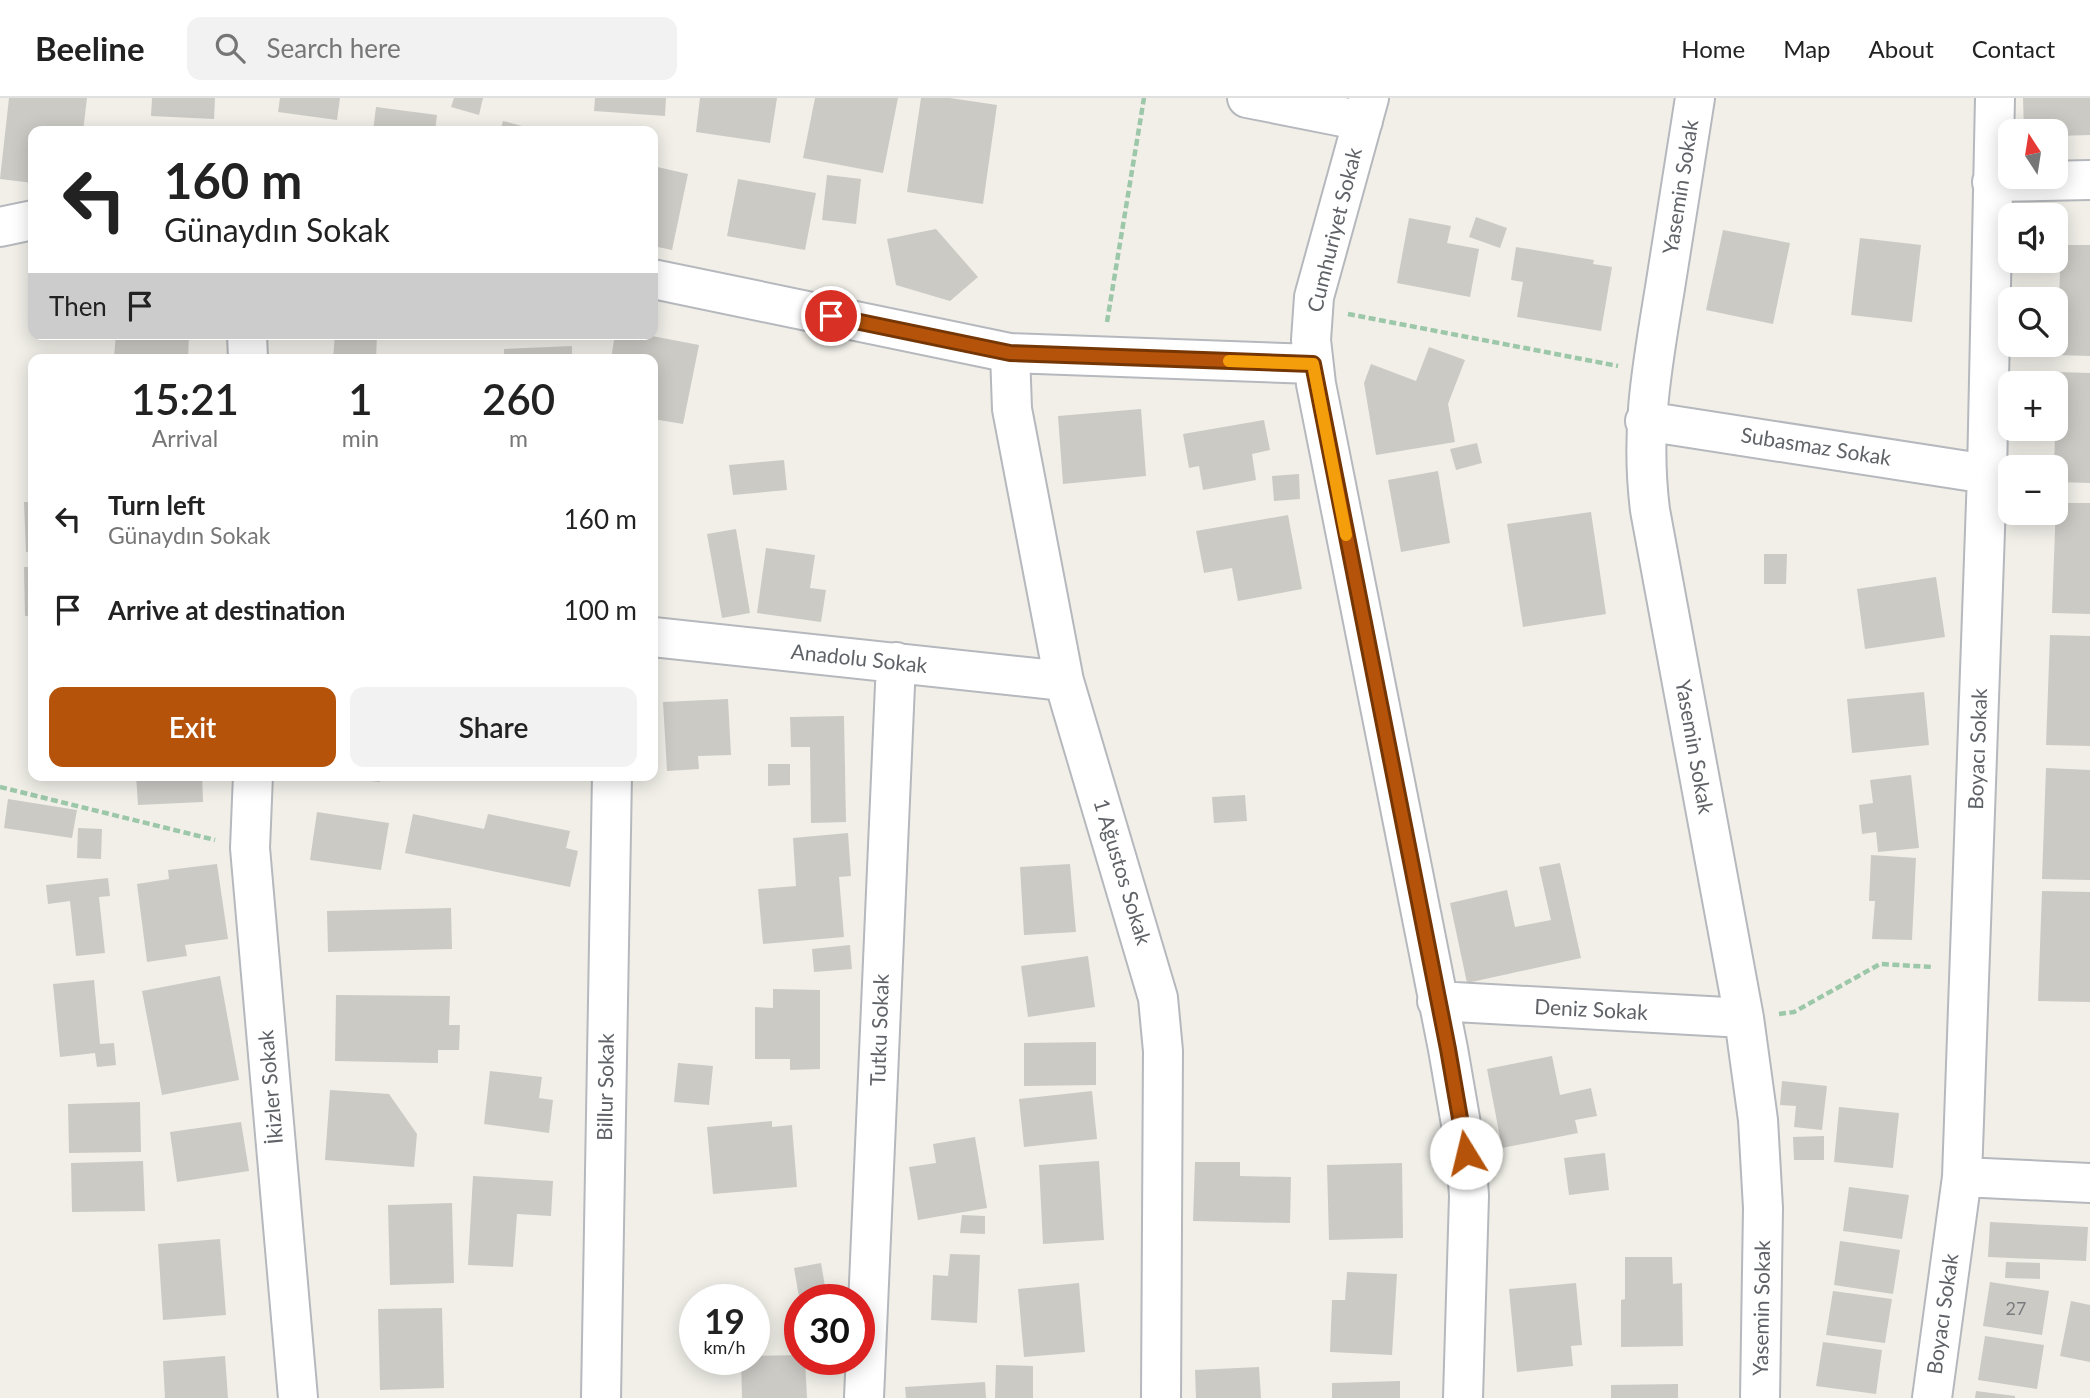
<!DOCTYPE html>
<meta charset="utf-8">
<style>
body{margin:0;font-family:Lato,sans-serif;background:#f2f2f2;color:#222;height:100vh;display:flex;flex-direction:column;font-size:26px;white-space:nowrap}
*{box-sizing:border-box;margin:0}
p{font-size:23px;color:#767676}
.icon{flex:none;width:38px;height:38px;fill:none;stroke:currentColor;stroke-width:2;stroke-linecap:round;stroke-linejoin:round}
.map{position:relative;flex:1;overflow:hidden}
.panel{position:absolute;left:28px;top:256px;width:630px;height:427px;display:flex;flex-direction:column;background:#fff;border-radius:14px;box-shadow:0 4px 18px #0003}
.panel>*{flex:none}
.guide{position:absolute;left:28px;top:28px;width:630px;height:214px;border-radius:14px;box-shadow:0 4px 18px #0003;background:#fff;color:#222;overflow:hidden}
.needle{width:46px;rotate:348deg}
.buttons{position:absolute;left:1998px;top:21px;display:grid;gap:14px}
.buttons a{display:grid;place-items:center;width:70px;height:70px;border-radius:14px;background:#fff;box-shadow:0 4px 18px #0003;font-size:35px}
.speed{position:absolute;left:679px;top:1186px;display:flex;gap:14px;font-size:35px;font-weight:700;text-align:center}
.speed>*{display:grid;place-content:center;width:91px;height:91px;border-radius:50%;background:#fff;box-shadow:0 4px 18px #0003;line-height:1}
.speed small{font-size:18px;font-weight:400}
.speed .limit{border:10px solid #d22;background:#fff;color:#111}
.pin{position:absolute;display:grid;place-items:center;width:60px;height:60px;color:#fff;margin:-30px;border:4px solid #fff;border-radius:50%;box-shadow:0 2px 7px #0007}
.me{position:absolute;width:77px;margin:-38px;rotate:351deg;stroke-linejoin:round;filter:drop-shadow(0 0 5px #0008)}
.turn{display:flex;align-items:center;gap:24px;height:147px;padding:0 21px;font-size:32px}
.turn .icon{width:91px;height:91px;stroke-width:2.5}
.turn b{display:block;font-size:49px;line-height:60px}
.then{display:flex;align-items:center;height:66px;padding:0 21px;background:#0003;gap:14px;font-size:26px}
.eta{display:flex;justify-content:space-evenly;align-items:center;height:119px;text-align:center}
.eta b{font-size:42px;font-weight:600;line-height:49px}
.button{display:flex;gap:14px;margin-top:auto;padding:14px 21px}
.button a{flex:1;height:80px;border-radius:14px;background:#b45309;color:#fff;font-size:28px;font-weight:600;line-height:80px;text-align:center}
.button a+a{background:#f2f2f2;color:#222}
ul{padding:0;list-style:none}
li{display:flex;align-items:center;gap:21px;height:91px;padding:0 21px}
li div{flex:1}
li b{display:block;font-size:26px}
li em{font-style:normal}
header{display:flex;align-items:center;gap:42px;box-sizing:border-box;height:98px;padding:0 35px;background:#fff;border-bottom:2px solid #e0e0e0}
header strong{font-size:33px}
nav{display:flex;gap:38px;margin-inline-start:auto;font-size:24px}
.search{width:490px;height:63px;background:#f2f2f2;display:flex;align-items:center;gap:18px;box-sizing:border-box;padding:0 24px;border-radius:14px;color:#767676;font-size:26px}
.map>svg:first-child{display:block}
.building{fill:#cccac5}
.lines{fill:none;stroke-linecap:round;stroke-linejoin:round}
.minor-casing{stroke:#b5b8bc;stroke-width:42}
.path{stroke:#9cc7a9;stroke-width:4.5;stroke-dasharray:7 3.5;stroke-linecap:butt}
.minor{stroke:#fff;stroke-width:38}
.route-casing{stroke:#753606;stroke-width:18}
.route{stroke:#b45309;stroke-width:12}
.slow{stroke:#f59e0b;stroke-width:12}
.labels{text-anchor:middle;stroke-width:5;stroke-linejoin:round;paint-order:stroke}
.number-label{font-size:18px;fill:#7a7d7f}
.street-label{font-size:21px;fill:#5f6368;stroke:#fff}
</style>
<header>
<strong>Beeline</strong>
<div class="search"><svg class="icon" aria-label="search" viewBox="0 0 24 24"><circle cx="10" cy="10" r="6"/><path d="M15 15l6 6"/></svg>Search here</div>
<nav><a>Home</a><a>Map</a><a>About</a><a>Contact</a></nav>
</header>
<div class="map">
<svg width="2090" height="1300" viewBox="0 0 2090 1300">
<rect width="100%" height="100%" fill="#f1efe8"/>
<!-- building -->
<path class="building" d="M9,0H87L83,33H33V85L0,81Z
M152,0H215L214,21L151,18Z
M280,0H340L337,22L278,14Z
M454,0H483L479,17L451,9Z
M595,0H666L665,18L594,13Z
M700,0H777L770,45L696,34Z
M815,0H898L883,75L803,60Z
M921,0H950L997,7L983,106L907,94Z
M2023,0H2090V37L2056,38V33H2024Z
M376,9L437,17L435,33H373Z
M503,23L537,32V33H500Z
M653,68L688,76L672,152L653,148Z
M827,77L861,81L856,126L822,122Z
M738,81L816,95L805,152L727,138Z
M1476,119L1507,130L1500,150L1469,139Z
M1409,120L1451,128L1447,145L1479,151L1470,199L1397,185Z
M936,131L978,179L950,203L896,187L887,141Z
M1723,132L1790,145L1773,226L1706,212Z
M1860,140L1921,147L1912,224L1851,217Z
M2061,147H2090V258L2057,257Z
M1516,149L1594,162L1593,166L1612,169L1601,233L1517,219L1523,184L1511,182Z
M116,236H189L188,261L114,259Z
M335,236H377L376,261H333Z
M615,236H642L699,247L683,326L653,321V261H611Z
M572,248V261H504V251Z
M1429,249L1465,262L1448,306L1455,344L1376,357L1364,285L1371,266L1416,283Z
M2057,274L2090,275V385L2056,384V369H2054Z
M1141,311L1146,378L1063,386L1058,318Z
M1264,322L1270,352L1252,356L1256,382L1203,392L1199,368L1189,370L1183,336Z
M28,330H33V380H29Z
M1477,345L1482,365L1456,372L1450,351Z
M784,362L787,392L733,397L729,367Z
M1438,373L1450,445L1401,454L1388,382Z
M1299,376L1300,401L1274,403L1272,378Z
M24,404H33V454H26Z
M2056,405H2090V516L2052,515Z
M1591,414L1606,516L1523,529L1507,426Z
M1288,417L1302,491L1238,503L1232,470L1204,475L1196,433Z
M736,431L750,515L722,520L707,436Z
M766,450L815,457L810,490L826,492L821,524L757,515Z
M1764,456H1787L1786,486H1764Z
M24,469H33V518H25Z
M1936,479L1945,539L1865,551L1857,491Z
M2050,537L2090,538V648L2046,647Z
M1924,594L1929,647L1852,655L1847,601Z
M728,601L731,657L698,658L699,671L667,673L663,604Z
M28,609H33V645H31Z
M844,618L846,724L811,725L810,649H791L790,619Z
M768,666H790V687L768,688Z
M2046,670L2090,672V782L2042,781Z
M136,677H202L203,704L138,707Z
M336,677H380V684L336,679Z
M1911,677L1919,750L1878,754L1876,734L1862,736L1859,707L1873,705L1870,682Z
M1245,697L1247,723L1214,725L1212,699Z
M8,701L77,712L72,740L4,730Z
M317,714L389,725L381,772L310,762Z
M413,716L484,731L488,716L570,733L566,750L578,753L570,789L405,755Z
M78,730L102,731L101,761L77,760Z
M848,735L851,778L839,779L844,839L763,846L758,791L796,788L793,740Z
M1871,757L1916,760L1912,842L1872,841L1875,803H1869Z
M1560,765L1581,860L1467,885L1450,805L1507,792L1515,829L1551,822L1539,769Z
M217,766L228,841L185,847L187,858L147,864L137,786L169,781L168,772Z
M1070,766L1076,834L1024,837L1020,769Z
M108,780L110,798L99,799L105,855L76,858L70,803L48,806L46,787Z
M2042,793L2090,794V904L2038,903Z
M451,810L452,851L328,854L327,813Z
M850,847L852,871L814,874L812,851Z
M1088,858L1095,909L1028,919L1021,868Z
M220,878L239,982L162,997L142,893Z
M94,882L100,946L114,945L116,967L97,969L95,955L60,959L53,886Z
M773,891L820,892V971L790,972V961H755V909L773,910Z
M336,897L450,898L449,927H460L459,952H438V965L335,963Z
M1096,944V987L1024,988V945Z
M1552,958L1560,997L1591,990L1597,1018L1575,1022L1578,1035L1502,1050L1487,971Z
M678,965L713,968L709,1007L674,1004Z
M490,973L542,979L539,1000L553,1002L549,1035L484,1026Z
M1782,983L1827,988L1822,1032L1794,1029L1796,1008L1780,1007Z
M330,992L389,996L417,1036L414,1069L325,1062Z
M1092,993L1097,1041L1024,1049L1019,1001Z
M140,1004L141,1054L69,1055L68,1006Z
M1839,1009L1899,1015L1893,1070L1834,1064Z
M772,1023V1029L792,1027L797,1089L713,1096L707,1029Z
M241,1024L249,1073L177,1084L170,1034Z
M1824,1038V1062H1794L1793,1039Z
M975,1039L987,1110L918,1122L909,1069L936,1065L933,1046Z
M1605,1055L1609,1092L1569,1097L1564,1060Z
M143,1063L145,1113L72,1114L71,1065Z
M1099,1063L1104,1142L1043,1146L1039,1067Z
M1195,1064H1240V1078L1291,1079L1290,1125L1193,1123Z
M1402,1065L1403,1140L1329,1142L1327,1067Z
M473,1078L553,1083L551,1118L517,1116L513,1169L468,1167Z
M1849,1089L1909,1097L1902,1141L1843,1133Z
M452,1105L454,1185L390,1187L388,1107Z
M962,1117L985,1118V1136L960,1135Z
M1990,1124L2088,1129L2086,1163L1988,1159Z
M220,1141L226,1217L163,1222L158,1146Z
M1840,1143L1900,1152L1893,1196L1834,1187Z
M950,1156L980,1157L977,1225L931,1222L933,1177L948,1178Z
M1625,1159H1672L1673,1186L1682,1185L1683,1248L1621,1249V1202L1625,1201Z
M2006,1164L2040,1165V1181L2005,1180Z
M821,1165L826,1194L799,1199L794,1170Z
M1347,1174L1397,1176L1392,1257L1330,1254L1332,1202H1345Z
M1990,1184L2049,1193L2042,1237L1983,1228Z
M1079,1185L1085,1254L1024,1259L1018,1191Z
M1576,1185L1582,1247L1571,1248L1573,1268L1517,1274L1509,1191Z
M1833,1193L1892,1201L1885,1245L1826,1237Z
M2071,1203L2090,1207V1264L2060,1258Z
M442,1210L444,1290L380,1292L378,1211Z
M1985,1238L2044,1247L2037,1291L1978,1282Z
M1823,1244L1882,1252L1876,1296L1816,1288Z
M800,1257V1262H805L807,1300H742L741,1262H754V1258Z
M225,1258L228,1300H165L163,1263Z
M996,1267L1033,1268V1300H995Z
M1259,1269L1261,1300H1196L1195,1272Z
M1400,1283V1300H1332V1285Z
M985,1284L986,1300H906L905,1289Z
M1678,1286V1300H1611V1287Z
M1976,1293L2015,1298V1300H1975Z"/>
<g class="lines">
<!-- minor casing -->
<g class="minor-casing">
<path id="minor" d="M1247,0L1363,23
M1369,0L1314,199L1311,242L1316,286L1448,951L1466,1055L1469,1098L1463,1300
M1695,0C1685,63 1675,126 1665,190C1652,269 1640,332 1650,412L1744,920L1758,1022L1763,1110L1760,1300
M1992,84L2090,82
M0,129L33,122
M653,181L1010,255L1313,266
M247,236L248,261
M1010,255L1012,311L1064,583L1158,900L1163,953L1161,1300
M1645,323L1987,376
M653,539L1064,583
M253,677L250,750L298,1300
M1437,903L1744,920
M1962,1079L2090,1085
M601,1300L612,677
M864,1300L896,564
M1932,1300L1962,1079L1987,376L1995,0"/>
</g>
<!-- path -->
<path class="path" d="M1348,216L1618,268
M1107,224L1144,0
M0,689L215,742
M1779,916L1794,914L1880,866L1933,869"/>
<!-- minor -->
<use href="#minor" class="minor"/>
</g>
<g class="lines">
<!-- route casing -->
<g class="route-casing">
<path id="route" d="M831,218L1010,255L1313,266L1448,951L1466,1055"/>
</g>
<!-- route -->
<use href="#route" class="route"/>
<!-- slow -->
<path class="slow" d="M1229,263L1313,266L1346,437"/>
</g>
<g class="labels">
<!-- number labels -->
<g class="number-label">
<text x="2016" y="1217">27</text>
</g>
<!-- street labels -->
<g class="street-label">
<text transform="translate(1681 89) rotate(-81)" y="7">Yasemin Sokak</text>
<text transform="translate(1335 132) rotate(-76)" y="7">Cumhuriyet Sokak</text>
<text transform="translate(1816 349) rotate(9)" y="7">Subasmaz Sokak</text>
<text transform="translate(859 561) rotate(6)" y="7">Anadolu Sokak</text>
<text transform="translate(1694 649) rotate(80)" y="7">Yasemin Sokak</text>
<text transform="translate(1978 651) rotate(-88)" y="7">Boyacı Sokak</text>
<text transform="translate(1122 774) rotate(73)" y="7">1 Ağustos Sokak</text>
<text transform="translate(1591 912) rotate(3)" y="7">Deniz Sokak</text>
<text transform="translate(880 932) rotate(-88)" y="7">Tutku Sokak</text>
<text transform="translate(271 989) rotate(-95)" y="7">İkizler Sokak</text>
<text transform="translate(606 989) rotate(-89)" y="7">Billur Sokak</text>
<text transform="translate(1762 1210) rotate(-89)" y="7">Yasemin Sokak</text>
<text transform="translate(1943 1216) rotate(-82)" y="7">Boyacı Sokak</text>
</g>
</g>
</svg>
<div class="buttons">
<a><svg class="needle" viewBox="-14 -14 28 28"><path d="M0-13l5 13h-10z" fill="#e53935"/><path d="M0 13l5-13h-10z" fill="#767676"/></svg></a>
<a><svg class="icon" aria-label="sound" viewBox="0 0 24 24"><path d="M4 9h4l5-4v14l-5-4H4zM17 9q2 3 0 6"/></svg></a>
<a><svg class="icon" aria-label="search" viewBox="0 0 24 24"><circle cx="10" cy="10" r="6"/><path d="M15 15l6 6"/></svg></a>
<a>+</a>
<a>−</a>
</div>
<div class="speed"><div>19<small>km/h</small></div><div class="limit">30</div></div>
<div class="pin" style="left:831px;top:218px;background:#d93025"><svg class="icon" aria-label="arrive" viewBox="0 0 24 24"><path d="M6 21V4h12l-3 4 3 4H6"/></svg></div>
<svg class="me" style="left:1466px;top:1055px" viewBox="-20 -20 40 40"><circle r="19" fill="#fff"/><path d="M0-13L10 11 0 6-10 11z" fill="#b45309"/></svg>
<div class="guide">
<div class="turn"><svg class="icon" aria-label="left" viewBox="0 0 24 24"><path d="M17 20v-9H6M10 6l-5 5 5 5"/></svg><div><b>160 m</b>Günaydın Sokak</div></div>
<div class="then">Then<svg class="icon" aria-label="arrive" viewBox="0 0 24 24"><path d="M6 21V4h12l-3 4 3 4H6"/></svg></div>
</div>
<section class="panel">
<div class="eta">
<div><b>15:21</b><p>Arrival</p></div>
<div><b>1</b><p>min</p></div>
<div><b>260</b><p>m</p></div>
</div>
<ul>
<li><svg class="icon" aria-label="left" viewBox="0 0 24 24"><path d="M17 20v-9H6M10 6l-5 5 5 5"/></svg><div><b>Turn left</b><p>Günaydın Sokak</p></div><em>160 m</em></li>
<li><svg class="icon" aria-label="arrive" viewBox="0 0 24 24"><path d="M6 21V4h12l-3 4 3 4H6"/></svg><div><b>Arrive at destination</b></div><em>100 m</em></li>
</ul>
<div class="button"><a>Exit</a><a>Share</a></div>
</section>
</div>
